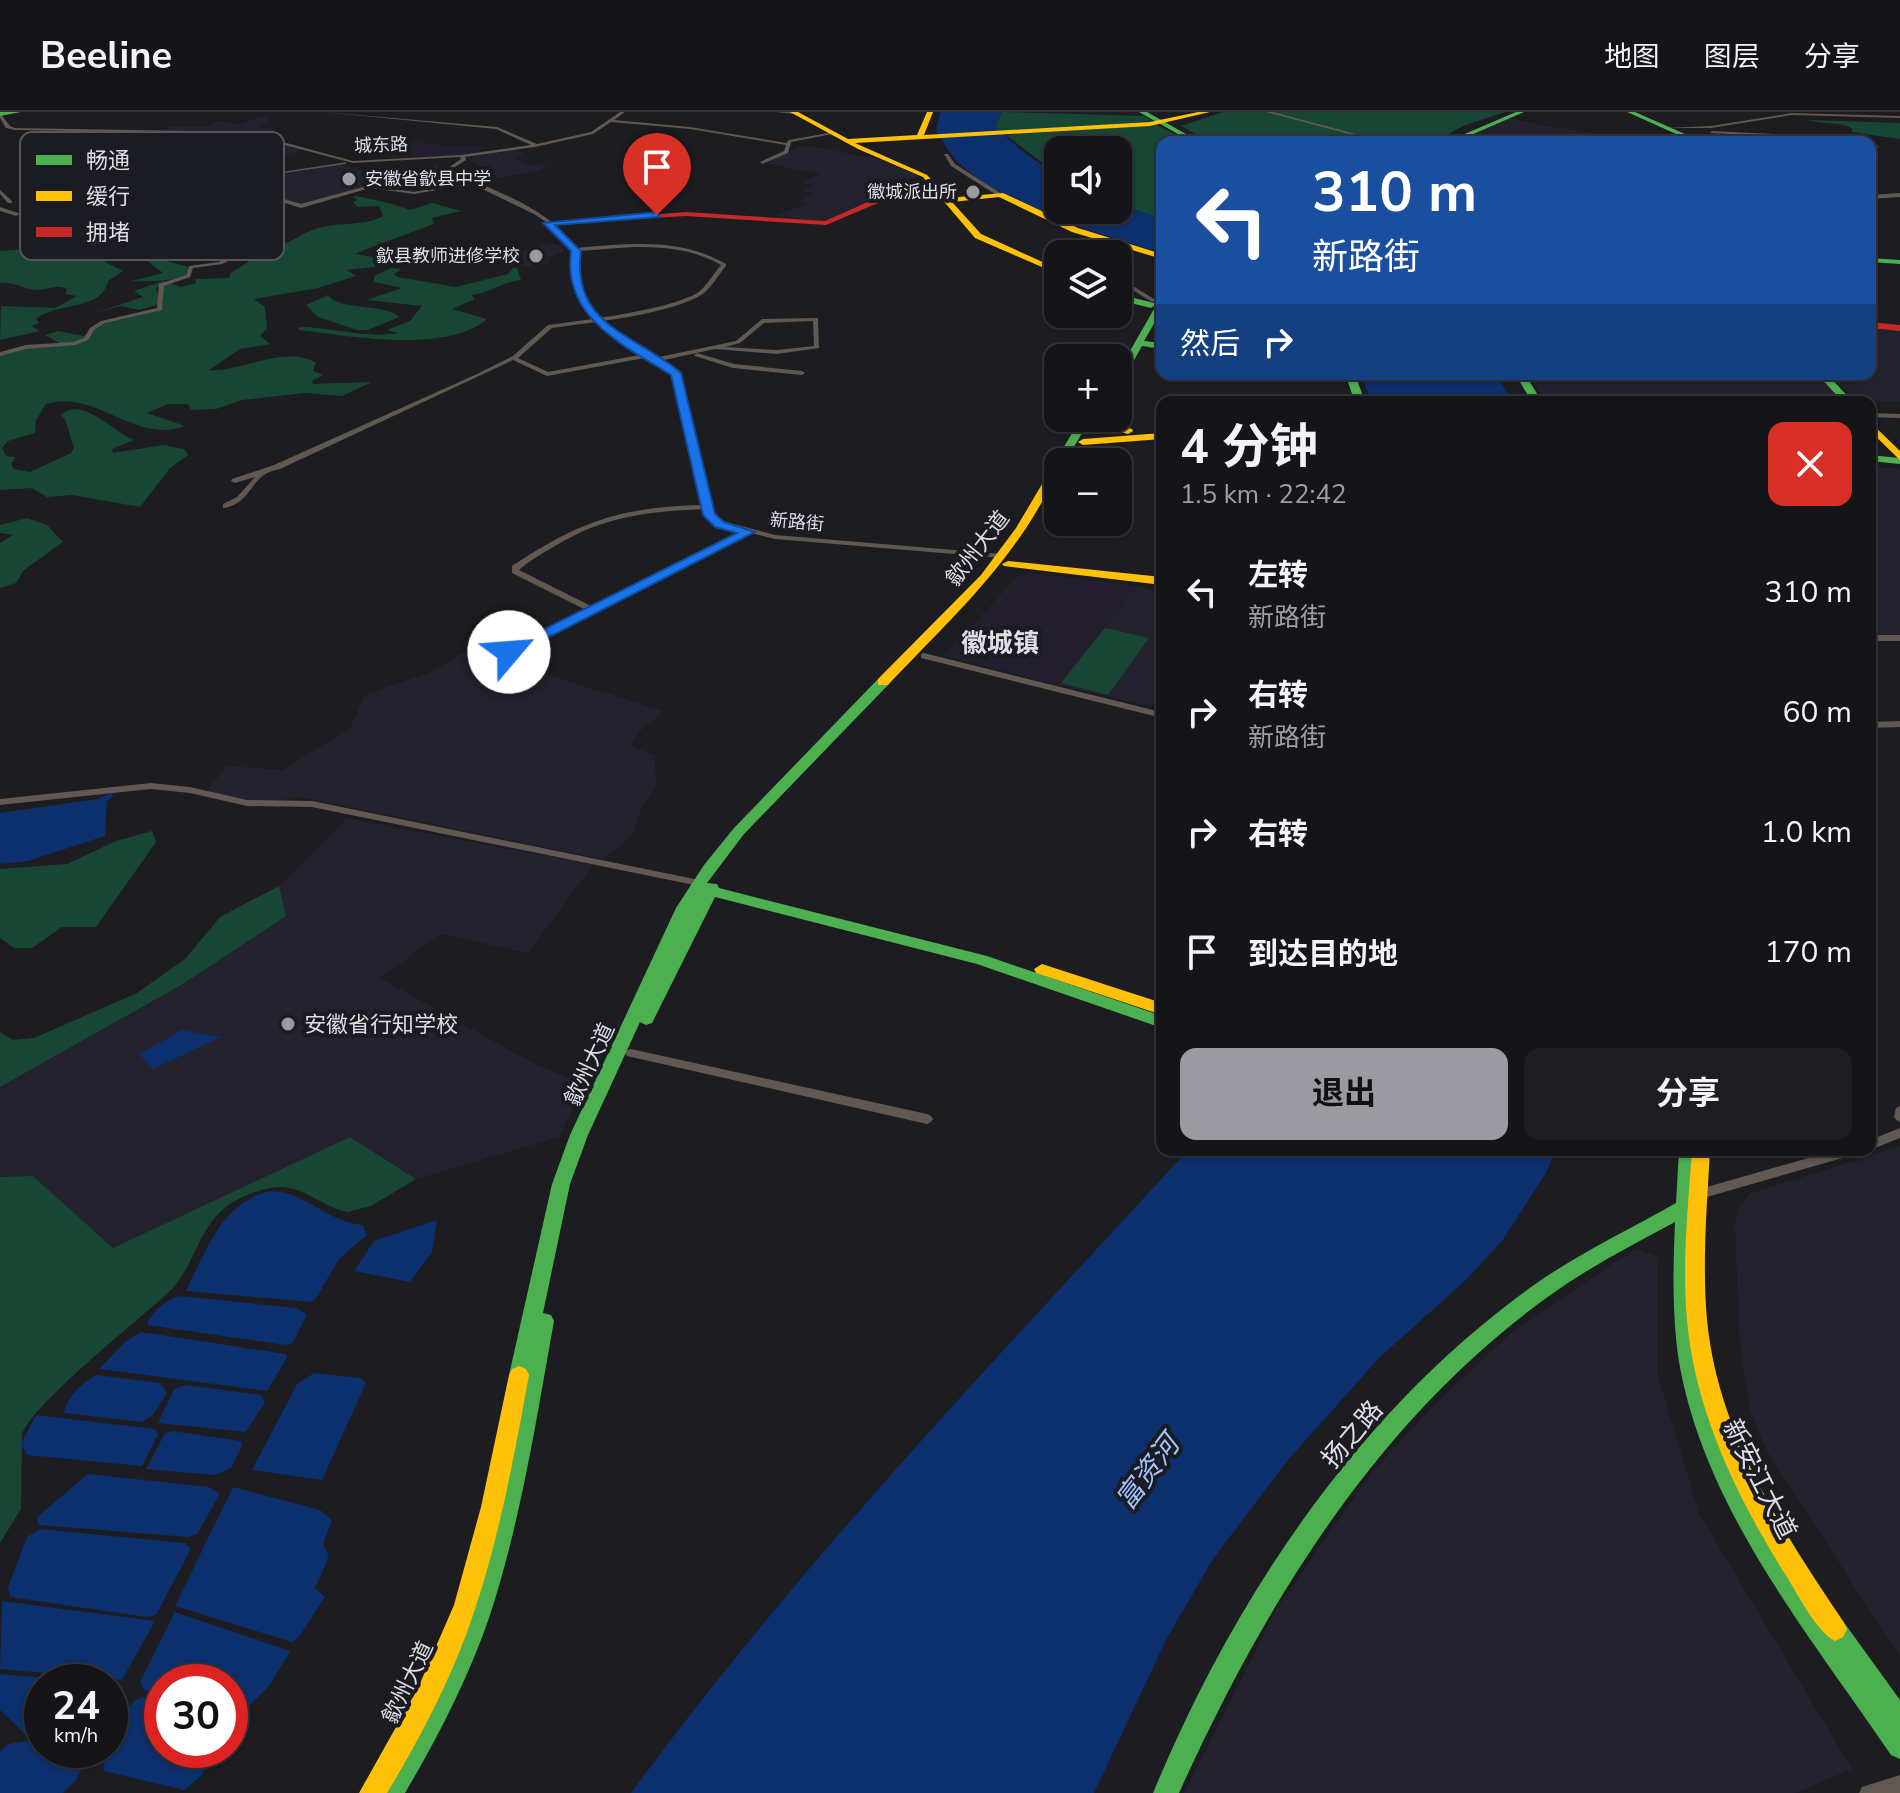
<!DOCTYPE html>
<html lang="zh">
<meta charset="utf-8">
<style>
body{margin:0;font-family:"Nunito Sans","Noto Sans SC",sans-serif;background:#1e1e22;color:#f1f3f6;height:100vh;display:flex;flex-direction:column;font-size:30px;white-space:nowrap}
*{box-sizing:border-box;margin:0}
p{font-size:26px;color:#9d9fa2}
.icon{flex:none;width:44px;height:44px;fill:none;stroke:currentColor;stroke-width:2;stroke-linecap:round;stroke-linejoin:round}
.map{position:relative;flex:1;overflow:hidden}
.side{position:absolute;left:1156px;top:284px;width:720px;height:760px;display:flex;flex-direction:column;background:#151519;border-radius:16px;box-shadow:0 2px 6px #0004,0 0 0 2px #343438}
.side>*{flex:none}
.top-card{position:absolute;left:1156px;top:24px;width:720px;height:244px;border-radius:16px;box-shadow:0 2px 6px #0004,0 0 0 2px #343438;background:#1a4fa0;color:#fff;overflow:hidden}
.tools{position:absolute;left:1044px;top:24px;display:grid;gap:16px}
.tools a{display:grid;place-items:center;width:88px;height:88px;border-radius:16px;background:#151519;box-shadow:0 2px 6px #0004,0 0 0 2px #343438;font-size:40px}
.speed{position:absolute;left:24px;top:1552px;display:flex;gap:16px;font-size:40px;font-weight:700;text-align:center}
.speed>*{display:grid;place-content:center;width:104px;height:104px;border-radius:50%;background:#151519;box-shadow:0 2px 6px #0004,0 0 0 2px #343438;line-height:1}
.speed small{font-size:20px;font-weight:400}
.speed .limit{border:12px solid #d22;background:#fff;color:#111}
.pin{position:absolute;display:grid;place-items:center;width:68px;height:68px;color:#fff;margin:-82px -34px;border-radius:50% 50% 50% 0;rotate:-45deg;box-shadow:0 0 8px #0007}
.pin .icon{rotate:45deg}
.me{position:absolute;width:88px;margin:-44px;rotate:63deg;stroke-linejoin:round;filter:drop-shadow(0 0 6px #0008)}
.turn{display:flex;align-items:center;gap:28px;height:168px;padding:0 24px;font-size:36px}
.turn .icon{width:104px;height:104px;stroke-width:2.5}
.turn b{display:block;font-size:56px;line-height:68px}
.then{display:flex;align-items:center;height:76px;padding:0 24px;background:#0003;gap:16px;font-size:30px}
.round{display:grid;place-items:center;flex:none;width:84px;height:84px;border-radius:16px;background:#1e1e22}
.summary{display:flex;align-items:center;justify-content:space-between;height:136px;padding:0 24px}
h1{font-size:48px;font-weight:700;line-height:60px}
.button{display:flex;gap:16px;margin-top:auto;padding:16px 24px}
.button a{flex:1;height:92px;border-radius:16px;background:#9a9aa0;color:#111;font-size:32px;font-weight:700;line-height:92px;text-align:center}
.button a+a{background:#1e1e22;color:#f1f3f6}
ul{padding:0;list-style:none}
li{display:flex;align-items:center;gap:24px;height:120px;padding:0 24px}
li div{flex:1}
li b{display:block;font-size:30px}
li em{font-style:normal}
header{display:flex;align-items:center;gap:48px;box-sizing:border-box;height:112px;padding:0 40px;background:#151519;border-bottom:2px solid #343438}
header strong{font-size:38px}
nav{display:flex;gap:44px;margin-inline-start:auto;font-size:28px}
.map>svg:first-child{display:block}
.commercial{fill:#231f2e}
.built{fill:#23222e}
.green{fill:#184634}
.water{fill:#0c2f6d}
.lines{fill:none;stroke-linecap:round;stroke-linejoin:round}
.street{fill:#605851;fill-rule:evenodd}
.fast{fill:#4caf50;fill-rule:evenodd}
.slow{fill:#ffc107;fill-rule:evenodd}
.jam{fill:#c62828;fill-rule:evenodd}
.route{fill:#1a73e8;stroke:#114b97;stroke-width:2}
.poi-dot{fill:#9a9aa0;stroke:#1b1b22;stroke-width:3}
.labels{text-anchor:middle;stroke-width:8;stroke-linejoin:round;paint-order:stroke}
.far-street-label{font-size:18px;fill:#dedee4;stroke:#1b1b22}
.far-poi-label{font-size:18px;fill:#dedee4;stroke:#1b1b22;text-anchor:end}
.street-label{font-size:22px;fill:#dedee4;stroke:#1b1b22}
.poi-label{font-size:22px;fill:#dedee4;stroke:#1b1b22;text-anchor:start}
.far-district-label{font-size:26px;font-weight:bold;fill:#dedee4;stroke:#1b1b22}
.near-street-label{font-size:26px;fill:#dedee4;stroke:#1b1b22}
.near-water-label{font-size:28px;font-style:italic;fill:#a0c3fe;stroke:#1b1b22}
.key{fill:#1b1b22;stroke:#56565c;stroke-width:2}
.key-label{font-size:22px;fill:#dedee4}
</style>
<header>
<strong>Beeline</strong>
<nav><a>地图</a><a>图层</a><a>分享</a></nav>
</header>
<div class="map">
<svg width="1900" height="1681" viewBox="0 0 1900 1681">
<rect width="100%" height="100%" fill="#1c1c21"/>
<!-- commercial -->
<path class="commercial" d="M395,28L441,33L493,35L479,38L483,41L462,44L371,45L380,40L374,38Z
M1033,461L1137,474L1057,573L942,543L1018,465Z"/>
<!-- built -->
<path class="built" d="M263,4L269,8L258,15L277,17L261,22L165,19L170,15L212,14L216,9L241,12Z
M1509,6L1541,13L1651,30H1458Z
M278,31L302,38L258,51L268,63L338,52L387,64L435,52L466,71L413,81L377,72L301,94L283,88L212,99L188,97L192,89L240,79L236,60L221,61L193,53Z
M808,34L885,48L923,63L879,78L887,83L826,110L774,104L807,92L801,90L813,80L802,79L812,73L803,70L820,62L765,51L798,35Z
M514,38L525,42L513,46L529,53L549,52L540,58L499,66L466,46Z
M550,131L562,133L565,139L548,146L550,152L520,155L517,141Z
M1870,216L1900,218V290L1856,289L1830,262H1870Z
M1528,262H1818L1845,290H1546Z
M1870,354L1900,357V524L1870,523Z
M1137,474L1162,480V592L1150,594L1057,573Z
M467,538L664,599L640,619L630,633L655,644L656,673L642,695L633,723L603,747L300,685L268,690L231,686L207,678L227,654L282,658L350,616L365,583L431,560Z
M347,706L593,753L528,841L441,822L380,866L535,952L584,972L559,1025L416,1067L350,1025L113,1136L33,1064L0,1065V975L183,872L285,804L279,774Z
M1900,1034V1545L1765,1336L1749,1295L1739,1221L1735,1111L1738,1097L1749,1082Z
M1636,1136L1657,1145V1261L1699,1401L1852,1657L1795,1681H1184L1277,1496L1371,1361L1435,1292L1513,1219Z"/>
<!-- green -->
<path class="green" d="M1003,0L1144,4L1153,9L1003,22L993,12Z
M1223,0H1505L1463,14L1434,30H1210L1181,14Z
M1809,8L1900,11V27L1851,20L1853,17C1842,9 1823,13 1809,8Z
M1157,13L1190,30H1162V107L1118,92V38H1058V63L1006,23Z
M357,84C375,88 391,91 410,98L432,91L461,99L432,106L434,112L359,140L356,142L384,147L396,140L398,145L374,155L347,158L356,164L318,176L254,187L265,195L267,216L260,224L270,232L240,237L209,258C240,261 284,232 316,251L313,259L323,263L312,269L313,272L372,270L342,284L305,281L242,288L216,297L191,298L188,292H168L147,301L185,314C136,333 95,276 46,292L36,308L35,321L8,329L2,336L6,344L16,345L11,352L14,357L30,360L71,341L74,336L65,307L61,303C81,283 114,320 134,328L112,337L113,341L163,333L184,337L188,343L170,356L140,395L73,383L47,385L32,376L0,378V242L17,236L61,232L45,223L58,219L84,224L112,207L159,198L163,189L160,176L169,171L181,175L196,171L195,167L229,166L231,161L251,148L246,141C258,134 268,137 282,133C296,128 306,118 322,115C339,111 369,113 383,104L379,94L357,95L353,90L358,88L352,85Z
M90,132L118,139L105,150L123,159L108,169C102,199 56,190 36,207L39,211L31,214L40,219L0,228L1,194L55,196L77,184L65,182L67,177C57,172 50,177 40,178C26,179 15,169 0,171V139Z
M160,147L188,155L185,164C169,169 149,170 132,169L163,161L146,148Z
M391,156L402,157L394,162L398,165L456,175L508,162L513,156H517L521,168C502,170 489,181 471,183L475,187L452,197L487,207C447,242 349,224 299,218V215C332,215 365,227 398,221L387,218L410,209L422,194L366,188L402,176L374,170V164Z
M163,169L166,170L156,176L160,192L139,198L121,194L95,201L143,185L134,179Z
M328,183C336,198 388,192 399,205L368,218H357L318,205L306,193Z
M27,406L47,413L63,430L24,458L16,471L0,476V431L13,423L0,421V413Z
M1105,516L1149,526L1108,583L1061,571Z
M152,719L156,730L96,815H62L32,836H14L0,826V757L67,752L116,729Z
M279,774L286,804L183,872L0,975V920L13,928L34,926L137,881L185,847L220,805Z
M350,1025L416,1067L371,1094L347,1100C310,1091 299,1064 255,1080C193,1101 205,1146 166,1183C138,1208 29,1295 22,1323L21,1397L0,1431V1065L33,1064L113,1136Z"/>
<!-- water -->
<path class="water" d="M940,0H1003L995,14L1022,39L1058,64V98H1118V92L1162,107V141C1099,122 1007,96 958,50C949,41 944,30 936,20Z
M1362,262H1496L1513,290H1370Z
M112,680L113,684L107,689L105,724L28,749L0,752V701L98,687Z
M182,918L221,925L153,957L139,942Z
M1188,1038H1556L1546,1061L1502,1129L1466,1168L1379,1246L1288,1348L1213,1447L1167,1526L1094,1681H631C799,1452 996,1247 1188,1038Z
M272,1079C305,1080 330,1111 363,1113L367,1123L339,1147L315,1188L310,1190L186,1179C207,1138 222,1088 272,1079Z
M437,1108L432,1140L410,1170L354,1159L374,1129Z
M180,1184L296,1196L307,1202L293,1231L286,1233L147,1213C150,1201 167,1186 180,1184Z
M141,1220L286,1242L287,1246L267,1279L99,1257L126,1229Z
M314,1261L360,1266L366,1271L322,1368L252,1358L297,1272Z
M97,1263L160,1271L167,1281L152,1304L142,1310L64,1301C66,1286 83,1269 97,1263Z
M186,1273L261,1283L265,1290L246,1320L158,1311L174,1277Z
M36,1303L155,1317L158,1323L142,1354L27,1343L21,1332Z
M172,1319L241,1329L242,1334L231,1356L215,1363L146,1357L165,1321Z
M88,1362L209,1375L220,1382L197,1422L188,1425L38,1413L37,1405Z
M233,1375L320,1398L332,1408L323,1432L329,1445L315,1476L325,1485L299,1525L292,1530L175,1494Z
M40,1417L185,1431L191,1437L156,1503L147,1505L16,1486L10,1484L8,1475L27,1425Z
M2,1489L155,1509L122,1568L0,1557Z
M175,1500L290,1539L270,1573L236,1607L230,1609V1570H162V1585L144,1578L140,1570Z
M0,1562L91,1570H42V1626L26,1623L0,1598Z
M142,1585L162,1591V1638H220L198,1667L184,1678L104,1659L105,1641L110,1638C110,1621 125,1591 142,1585Z
M26,1629L42,1631V1638L89,1640L76,1668L63,1681H0V1640L8,1632Z"/>
<g class="lines">
<!-- street -->
<path class="street" d="M323,0L497,15L537,32L591,20L620,0H625L614,8L690,15L786,31L789,28L834,20L832,22L791,30L788,41L762,52L760,50L784,39L786,33L690,17L611,10L593,22L535,35L465,45L466,48L450,58C495,80 547,94 576,136C628,132 679,125 726,152V154C718,163 711,177 701,183C680,196 628,206 602,209L610,218L659,245L736,229L762,207L818,206L819,236L777,242L715,237L664,248L679,261L715,407L775,423L1002,442L1006,444L1002,446L775,427L751,421L512,542H506V538L586,498L512,461V454C582,408 621,395 705,393L673,262L660,250L650,245L547,264L513,248L280,357C275,358 271,359 267,361C251,369 248,393 223,396V392L237,385L255,365L235,371L231,369L232,367L274,353L477,262L513,244L548,213L593,207L583,195L570,160L574,141L564,127L550,113L534,102L472,72L414,82L370,76L301,96L285,91L275,96L241,102L255,112V114L250,117L231,111L213,113L260,131V133L222,152L193,156L190,165L164,174L162,198L105,211L94,218L88,228L76,233L26,237L0,244V240L26,233L73,230L84,226L90,216L101,209L157,196L159,172L186,163L189,154L219,150L254,132L229,121L202,113V111L231,107L249,113L234,102V100L272,94L284,87L301,92L370,73L414,80L468,70L445,58L461,47L460,45L353,51L277,31L194,54L221,61L210,65L208,64L214,61L190,55L160,63L158,61L272,29L246,22L15,18L6,16L0,6V1L10,14L15,16L246,20L353,49L461,43L531,33L496,17ZM633,135C665,135 693,137 721,153C714,161 708,172 700,179C684,192 621,203 599,206L589,194L576,160L579,139ZM813,209L814,234L777,238L725,235L740,231L764,211ZM596,210L606,220L645,242L548,260L518,246L552,216ZM706,397L709,410L744,419L593,495L519,458C529,449 543,441 555,434C604,404 650,399 706,397Z
M776,0H795L796,1L794,2Z
M1266,0H1273L1386,30H1379Z
M1792,1L1900,4V6L1792,3L1711,16H1665L1711,14Z
M1712,19L1862,26L1879,35L1875,36L1870,33V30L1861,28L1710,21Z
M944,42H948L955,52L1002,82V84H998L951,54Z
M347,50L345,52L270,63L268,62Z
M0,78L12,89V91H8L0,82Z
M1900,81V85L1870,87V83Z
M0,95L18,101L19,102L16,104L0,99Z
M1118,165L1120,166L1157,189L1152,190L1118,169Z
M697,241L734,252L802,259L805,261L802,263L733,256L695,244L694,243Z
M1870,301L1900,302V306L1870,305Z
M1870,523H1900V529H1870Z
M924,541L1157,599L1159,601L1154,604L921,546V542Z
M1900,609V615L1870,616V610Z
M151,671L190,675L247,688L312,689L699,768L704,771L699,774L312,695L247,694L190,681L151,677L0,693V687Z
M631,937L927,1002L931,1004L933,1007L931,1010L927,1012L627,944L625,941L627,938Z
M1900,994V1010L1896,1008L1894,1005L1896,996Z
M1900,1016V1026L1870,1038V1028Z
M1836,1038H1859L1857,1041L1853,1043L1700,1087L1695,1086L1694,1082L1695,1078L1700,1077Z
M1900,1663V1681H1859L1862,1675Z"/>
<!-- fast -->
<path class="fast" d="M0,0H21L0,4Z
M1139,0H1147L1200,30H1192Z
M1516,0H1524L1455,30H1446Z
M1627,0H1635L1703,30H1694Z
M1870,146L1900,148V152L1870,150Z
M1118,182L1154,191L1155,193L1151,196L1118,188Z
M1162,187V198L1144,229L1162,231V237L1142,234L1123,268L1118,271V260L1158,190Z
M1345,262H1355L1365,290H1355Z
M1515,262H1525L1542,290H1532Z
M1817,262H1827L1853,290H1843Z
M1081,306H1091L1065,350L1056,352L1055,350Z
M1870,343L1900,346V352L1870,349Z
M883,566L889,570L888,573L744,722L707,771L717,772L719,776L987,844L1162,904V916L977,852L715,785L652,911L646,913L640,910L588,1023L570,1072L543,1201L551,1203L554,1209C536,1309 521,1409 489,1506C468,1567 438,1625 405,1681H378L430,1587L465,1506L496,1396L522,1271L512,1269L509,1263L552,1072L570,1023L676,796L704,753L734,716L878,567Z
M1679,1038H1697C1695,1101 1689,1165 1697,1228C1710,1333 1768,1423 1827,1508L1835,1505L1843,1509L1900,1588V1647L1891,1643C1809,1522 1705,1398 1679,1250C1672,1204 1673,1156 1675,1110C1633,1133 1589,1155 1549,1184C1377,1308 1265,1491 1179,1681H1153C1234,1485 1360,1297 1534,1173C1579,1141 1629,1118 1676,1091Z"/>
<!-- slow -->
<path class="slow" d="M790,0H798L848,27L917,23L927,0H933L924,23L1150,10L1198,0H1210L1150,14L855,31L927,63L948,86L1003,81L1078,116L1162,142V147L1072,120L999,85L952,90L981,122L1058,157V162L975,126L923,65L858,37Z
M1094,307L1132,317L1133,319L1128,322L1091,312V308Z
M1870,310L1900,339V348L1870,319Z
M1162,321V327L1083,333L1078,330L1083,327Z
M1058,351C1058,368 1048,381 1039,395C1000,463 942,516 888,573H878V567L981,463L1016,416L1054,352Z
M1008,449L1162,465V473L1004,454L1002,452Z
M1042,852L1162,891V903L1036,861L1034,857Z
M1692,1038H1710C1707,1094 1702,1151 1707,1208C1718,1321 1781,1417 1843,1509L1847,1517L1843,1525L1835,1529C1817,1521 1796,1479 1785,1462C1737,1385 1695,1299 1687,1208C1682,1152 1688,1095 1692,1038Z
M519,1254L526,1257L529,1263C513,1351 497,1439 466,1523C445,1579 417,1631 387,1681H359L418,1576L454,1493L481,1395L509,1263L512,1257Z"/>
<!-- jam -->
<path class="jam" d="M940,77L943,81L890,86L826,113L686,104L548,113L544,111L686,100L825,109L886,82Z
M1870,210L1900,213V219L1870,216Z"/>
</g>
<!-- route -->
<path class="route" d="M657,100L660,105L555,113L581,139C571,215 637,222 681,261L715,402L724,410L755,420L514,543H504V537L737,421L715,415L703,403L671,263C623,233 562,205 571,139L543,111Z"/>
<!-- markers -->
<g class="poi-dot">
<circle cx="349" cy="67" r="8"/>
<circle cx="973" cy="80" r="8"/>
<circle cx="536" cy="144" r="8"/>
<circle cx="288" cy="912" r="8"/>
</g>
<g class="labels">
<!-- far-street labels -->
<g class="far-street-label">
<text transform="translate(381 33) rotate(-2)" y="6">城东路</text>
<text transform="translate(797 410) rotate(5)" y="6">新路街</text>
</g>
<!-- far-poi labels -->
<g class="far-poi-label">
<text x="365" y="73" text-anchor="start">安徽省歙县中学</text>
<text x="957" y="86">徽城派出所</text>
<text x="520" y="150">歙县教师进修学校</text>
</g>
<!-- street labels -->
<g class="street-label">
<text transform="translate(977 436) rotate(-52)" y="8">歙州大道</text>
<text transform="translate(589 952) rotate(-65)" y="8">歙州大道</text>
<text transform="translate(407 1570) rotate(-64)" y="8">歙州大道</text>
</g>
<!-- poi labels -->
<g class="poi-label">
<text x="304" y="920">安徽省行知学校</text>
</g>
<!-- far-district labels -->
<g class="far-district-label">
<text x="1000" y="540">徽城镇</text>
</g>
<!-- near-street labels -->
<g class="near-street-label">
<text transform="translate(1352 1322) rotate(-50)" y="9">扬之路</text>
<text transform="translate(1760 1367) rotate(63)" y="9">新安江大道</text>
</g>
<!-- near-water labels -->
<g class="near-water-label">
<text transform="translate(1147 1360) rotate(-53)" y="10">富资河</text>
</g>
</g>
<!-- legend -->
<rect x="20" y="20" width="264" height="128" rx="12" class="key"/>
<rect x="36" y="43" width="36" height="10" fill="#4caf50"/>
<rect x="36" y="79" width="36" height="10" fill="#ffc107"/>
<rect x="36" y="115" width="36" height="10" fill="#c62828"/>
<g class="key-label">
<text x="86" y="56">畅通</text>
<text x="86" y="92">缓行</text>
<text x="86" y="128">拥堵</text>
</g>
</svg>
<div class="tools">
<a><svg class="icon" aria-label="sound" viewBox="0 0 24 24"><path d="M4 9h4l5-4v14l-5-4H4zM17 9q2 3 0 6"/></svg></a>
<a><svg class="icon" aria-label="layers" viewBox="0 0 24 24"><path d="M12 4l9 5-9 5-9-5zM3 14l9 5 9-5"/></svg></a>
<a>+</a>
<a>−</a>
</div>
<div class="speed"><div>24<small>km/h</small></div><div class="limit">30</div></div>
<div class="pin" style="left:657px;top:103px;background:#d93025"><svg class="icon" aria-label="arrive" viewBox="0 0 24 24"><path d="M6 21V4h12l-3 4 3 4H6"/></svg></div>
<svg class="me" style="left:509px;top:540px" viewBox="-20 -20 40 40"><circle r="19" fill="#fff"/><path d="M0-13L10 11 0 6-10 11z" fill="#1a73e8"/></svg>
<div class="top-card">
<div class="turn"><svg class="icon" aria-label="left" viewBox="0 0 24 24"><path d="M17 20v-9H6M10 6l-5 5 5 5"/></svg><div><b>310 m</b>新路街</div></div>
<div class="then">然后<svg class="icon" aria-label="right" viewBox="0 0 24 24"><path d="M7 20v-9h11M14 6l5 5-5 5"/></svg></div>
</div>
<section class="side">
<div class="summary"><div><h1>4 分钟</h1><p>1.5 km · 22:42</p></div><a class="round" style="background:#d93025;color:#fff"><svg class="icon" aria-label="close" viewBox="0 0 24 24"><path d="M6 6l12 12M18 6L6 18"/></svg></a></div>
<ul>
<li><svg class="icon" aria-label="left" viewBox="0 0 24 24"><path d="M17 20v-9H6M10 6l-5 5 5 5"/></svg><div><b>左转</b><p>新路街</p></div><em>310 m</em></li>
<li><svg class="icon" aria-label="right" viewBox="0 0 24 24"><path d="M7 20v-9h11M14 6l5 5-5 5"/></svg><div><b>右转</b><p>新路街</p></div><em>60 m</em></li>
<li><svg class="icon" aria-label="right" viewBox="0 0 24 24"><path d="M7 20v-9h11M14 6l5 5-5 5"/></svg><div><b>右转</b></div><em>1.0 km</em></li>
<li><svg class="icon" aria-label="arrive" viewBox="0 0 24 24"><path d="M6 21V4h12l-3 4 3 4H6"/></svg><div><b>到达目的地</b></div><em>170 m</em></li>
</ul>
<div class="button"><a>退出</a><a>分享</a></div>
</section>
</div>
